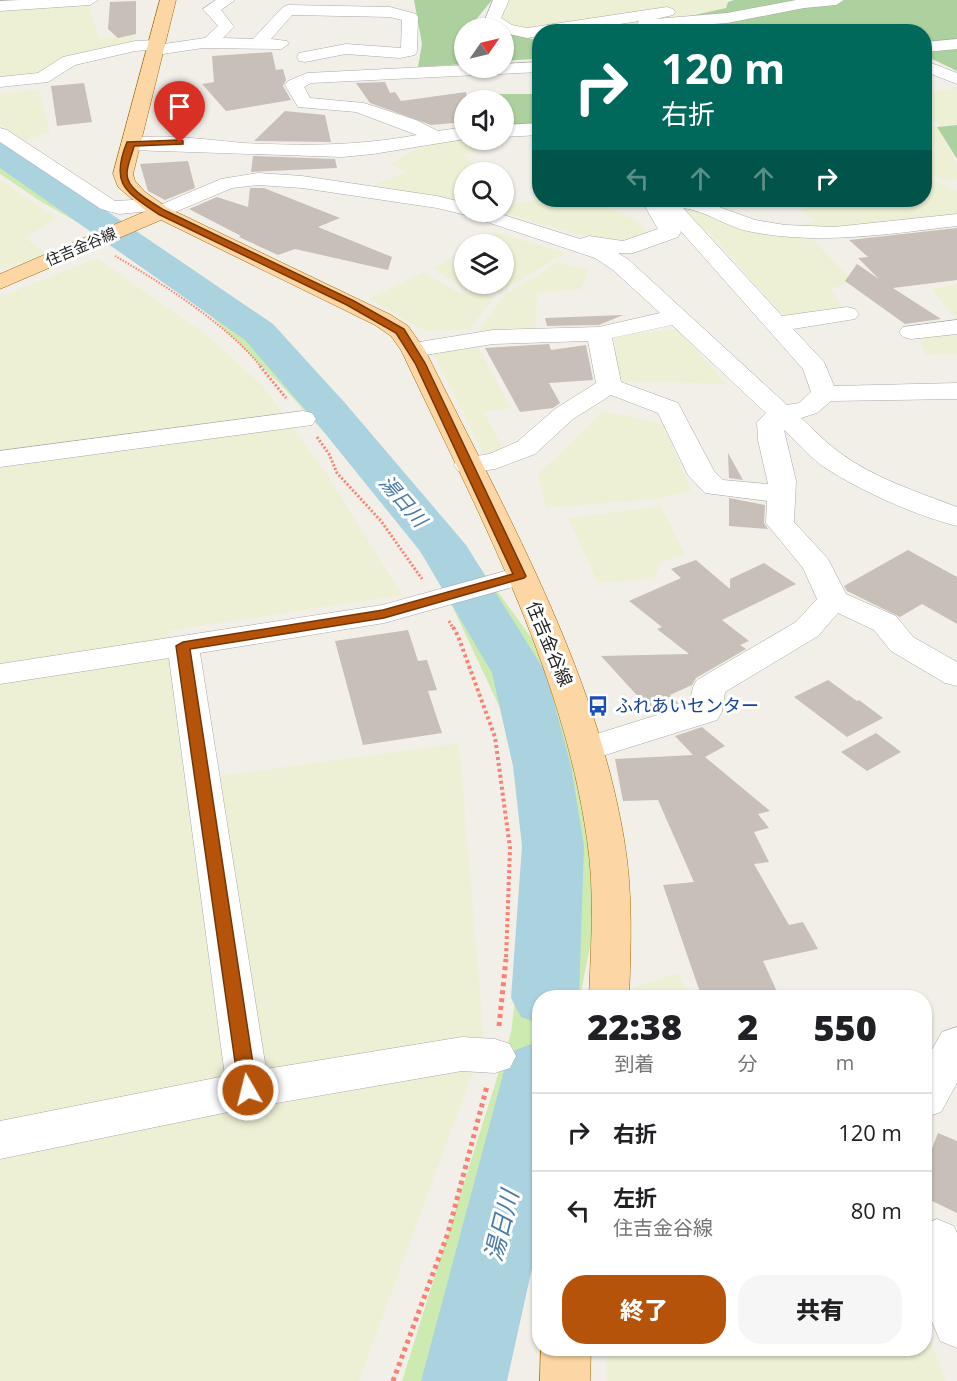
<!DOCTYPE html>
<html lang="ja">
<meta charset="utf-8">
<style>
body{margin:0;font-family:"Open Sans","Noto Sans JP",sans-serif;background:#f6f6f6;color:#202124;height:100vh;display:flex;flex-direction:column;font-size:22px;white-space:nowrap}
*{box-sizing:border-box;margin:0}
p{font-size:20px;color:#757577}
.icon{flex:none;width:33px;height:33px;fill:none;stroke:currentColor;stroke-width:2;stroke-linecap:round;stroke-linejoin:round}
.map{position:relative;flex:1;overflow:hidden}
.panel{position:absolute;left:532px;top:990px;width:400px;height:366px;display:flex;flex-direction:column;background:#fff;border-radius:24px;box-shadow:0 2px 4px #0004}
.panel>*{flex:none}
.top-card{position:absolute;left:532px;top:24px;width:400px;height:183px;border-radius:24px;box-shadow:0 2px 4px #0004;background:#00695c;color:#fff;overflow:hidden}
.needle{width:39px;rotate:56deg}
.buttons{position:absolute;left:454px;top:18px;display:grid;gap:12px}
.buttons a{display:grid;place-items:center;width:60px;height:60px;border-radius:50%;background:#fff;box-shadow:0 2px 4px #0004;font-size:30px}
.pin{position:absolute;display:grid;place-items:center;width:51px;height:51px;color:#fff;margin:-62px -26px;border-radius:50% 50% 50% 0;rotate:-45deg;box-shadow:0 0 6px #0007}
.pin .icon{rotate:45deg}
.me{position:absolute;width:66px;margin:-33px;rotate:352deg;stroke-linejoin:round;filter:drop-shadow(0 0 4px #0008)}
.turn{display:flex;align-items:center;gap:21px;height:126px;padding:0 30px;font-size:27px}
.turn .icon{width:78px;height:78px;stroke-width:2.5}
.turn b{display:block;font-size:42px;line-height:51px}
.lanes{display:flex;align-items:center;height:57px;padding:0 30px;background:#0003;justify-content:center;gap:30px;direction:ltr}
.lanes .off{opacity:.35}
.eta{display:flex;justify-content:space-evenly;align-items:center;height:102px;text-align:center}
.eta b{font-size:36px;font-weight:800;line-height:42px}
.action{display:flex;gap:12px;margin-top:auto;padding:12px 30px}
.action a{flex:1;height:69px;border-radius:24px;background:#b45309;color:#fff;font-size:24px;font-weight:800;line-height:69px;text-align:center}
.action a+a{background:#f6f6f6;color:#202124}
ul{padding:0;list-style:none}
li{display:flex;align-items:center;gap:18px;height:78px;padding:0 30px;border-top:2px solid #e0e0e0}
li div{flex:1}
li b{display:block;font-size:22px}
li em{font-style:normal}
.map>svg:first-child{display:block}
.farmland{fill:#eef0d5}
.grass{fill:#cdebb0}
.forest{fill:#add19e}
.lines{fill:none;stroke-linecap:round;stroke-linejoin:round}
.river{fill:#aad3df;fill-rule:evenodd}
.building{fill:#c7bfb8}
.minor-casing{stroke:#a9a9a9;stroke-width:1}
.major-casing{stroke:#a06b00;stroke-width:1}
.path-far3{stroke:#fa8072;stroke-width:2;stroke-dasharray:1.5 1.5;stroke-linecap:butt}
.path-far2{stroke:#fa8072;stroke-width:3;stroke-dasharray:2 2;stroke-linecap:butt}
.path-far1{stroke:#fa8072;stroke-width:4;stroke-dasharray:3 3;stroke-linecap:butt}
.path{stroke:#fa8072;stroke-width:5;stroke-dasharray:4 4;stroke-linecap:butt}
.minor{fill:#fff;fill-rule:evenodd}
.major{fill:#fcd6a4;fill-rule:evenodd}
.route{fill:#b45309;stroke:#753606;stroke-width:1.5}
.labels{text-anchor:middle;stroke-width:6;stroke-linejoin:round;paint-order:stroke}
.far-street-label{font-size:15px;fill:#222;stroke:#fff}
.street-label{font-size:18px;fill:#222;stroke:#fff}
.transit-label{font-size:18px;fill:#164399;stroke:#fff;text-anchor:start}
.water-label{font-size:20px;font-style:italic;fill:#4a7aab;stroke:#fff}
.near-water-label{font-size:24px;font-style:italic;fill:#4a7aab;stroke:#fff}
</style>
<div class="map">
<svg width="957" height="1381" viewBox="0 0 957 1381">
<rect width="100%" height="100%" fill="#f2efe9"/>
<!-- farmland -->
<path class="farmland" d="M506,0H724L728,2L726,8L604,31L540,32V40L497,20Z
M89,4L98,37L133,36L137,44L38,74L0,78V9Z
M957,88V124L941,126L926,116V93Z
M39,90L50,132L25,141L0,125V93Z
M926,121L937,127L957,165V179L944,181L926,173Z
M465,137V140H488L487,147L464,155L482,171L465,172V202L374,185L406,172L390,164L426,143Z
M926,176L957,191V217L804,229L800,225L815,221L800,210L816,205L808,200H926Z
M0,180L57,218L25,238L49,254L0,270Z
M540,199L592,200L640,222L647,234L623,242L569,232L500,212H504V206Z
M678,204L808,235L853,281L831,289L842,306L784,317L718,242Z
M496,232L565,253L500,292L464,290L433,268L465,250V284H504V244H474Z
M97,258L208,336L262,385L327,474L402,595L169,631L184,781L459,743L484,1042L359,1381H0V297Z
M559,262L589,270L581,289L537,293L536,331L476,333L507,293Z
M423,272L459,293L495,296L470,329L425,331L369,299Z
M957,284V321L932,289Z
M957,328V354L926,355L918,336Z
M677,329L727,384L618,381L615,336Z
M478,347L511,408L484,412L505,452L484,455L433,352Z
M603,411L663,424L691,491L657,499L546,508L538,474Z
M661,506L685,554L661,562L654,579L598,583L568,518Z
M677,973L690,997H633V988Z
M926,1330L946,1381H607L606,1349L926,1348Z"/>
<!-- grass -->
<path class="grass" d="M0,139L105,212L146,243L195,272L268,325L334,396L403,479L468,551L538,647L576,757L598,906L580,997L540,998V1183L482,1381H402L511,1033L531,864L514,738L440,580L379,493L282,386L204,309L112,242L40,201L0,174Z"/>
<!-- forest -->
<path class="forest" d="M414,0H492L474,22L495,28H465V64L418,67L422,44Z
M734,0H957V71L926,56V32H638L645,26L726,8L728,2Z
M504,31L536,40L532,59L504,61Z
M469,94H540V131L504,129V100H477Z
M957,125V159L937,127Z"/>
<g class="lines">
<!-- river -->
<path class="river" d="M0,143L11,146L273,324L345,403L466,545L546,673L571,766L584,846L579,998H540V1024L521,1017L511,998L522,846L513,766L492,673L420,551L315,421L245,340L0,168Z
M540,1041V1232L507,1381H421L504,1071L515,1050Z"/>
</g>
<!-- building -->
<path class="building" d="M136,1V34L118,38L108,29L110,2Z
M272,52L276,70L283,69L286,80L283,86L291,100L226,111L202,84L214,82L212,56Z
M385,82L390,93L395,92L401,101L466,92L467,99L465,100V122L431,125L370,103L356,83Z
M84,83L92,122L57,126L51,86Z
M285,111L325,115L331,142L254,141Z
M253,156L335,159L337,168L251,172Z
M188,161L195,188L165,200L148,191L140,164Z
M250,188H264L340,218L318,227L392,257L388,270L295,249L278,255L239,237L241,236L189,209L217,197L248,207Z
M957,228V280L893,288L941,319L905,324L845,281L857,264L879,279L858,258L868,257L849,240Z
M623,315L599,325L547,326L545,318Z
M549,344L551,350L586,345L593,380L549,383L560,403L553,408L520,412L485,348Z
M728,453L743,480L729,478Z
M729,498L765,505L764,523L768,529L729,526Z
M908,550L957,577V624L922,604L900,617L847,591L844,586Z
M696,560L730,589V579L764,563L796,584L722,620L749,641L740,645L746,649L696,678L692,685L670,695L680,705L654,714L601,656L689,654L657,629L662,627L629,601L681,578L671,569Z
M408,630L418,661L427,660L437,690L428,691L442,733L363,745L335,641Z
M828,680L857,701L859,700L883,718L847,737L794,697Z
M702,727L725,746L705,757L770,811L758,814L769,828L754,832L769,862L754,864L789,925L803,922L818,949L763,961L780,998H702L663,885L694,882L658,800L623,801L615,759L693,755L675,736Z
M876,733L901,752L867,771L841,752Z
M938,1133L957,1141V1213L926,1198V1164Z"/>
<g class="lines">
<!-- minor casing -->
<g class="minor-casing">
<path id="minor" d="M21,0H98L90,5L0,11V1Z
M216,0H235L221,10L234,27L223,38L253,39L283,7L288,5L390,7L416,14L418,17L417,51L415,55L400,58L346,54L305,62L299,61L297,57L299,53L346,44L401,48L402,20L390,17L292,15L271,39L287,41L289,44L281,49L203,48L156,55L148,50L135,51L75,65L48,82L0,87V77L38,73L63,57L135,41L157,40L164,44L205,38L218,26L203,9Z
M493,0H509L501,18L512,25L527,28L667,7L673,9L675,12L673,15L655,19L727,13L796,0H844L836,5L804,8L727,23L645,29L639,27L637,24L639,21L569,32H540V36L527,38L504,33V28C496,28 490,27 485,20Z
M957,39V49L926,52V42Z
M926,61L957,73V84L926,72Z
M540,62V72L311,83L304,87L310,98L364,103L416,120L438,131L465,127V139L373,154L342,157L130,150L123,148L121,144L123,140C155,132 209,140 243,143C302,146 358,146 417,135L356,112L298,107L285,85L288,81L307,73L465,65V68H504V64Z
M540,123V135L504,137V125Z
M0,128L7,130L115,201L150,199L157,201L160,205L221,179L258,173L302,176L437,196L465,203V212H494L580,239L589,236L623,241L658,229L643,203L645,200H700L755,220L785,225L834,227L957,214V226C889,234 820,245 752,232C728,228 707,211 683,208L782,316L847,307L855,309L859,314L855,319L793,329L824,362L834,386L957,383V399L831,401L817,413L801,418C813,429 825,442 839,452C873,478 918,492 957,507V526C914,515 858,490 821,465C808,455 796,441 784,430L796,481L794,522L828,559L846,594L896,616L913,637L957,662V686L945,683L891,651L874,630L838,613L818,636L725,692L722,712L717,720L586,761L574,757L569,749L574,741L689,705L693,687L697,680L796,622L817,599L803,568L766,523L767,501L705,493L688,475L658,413L611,395L573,419L535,454L495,469L468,473L458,471L454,465L458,459L489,454L517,442L555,409L596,383L588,341L493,344L413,357L404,355L401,350L404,345L413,343L493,330L599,327L660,313L613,270L595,258L466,215L437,208L302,188L258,185L232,188L161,218L154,216L151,211L119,214L101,209L0,142ZM679,229L803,369L811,392L799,403L787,405L629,260L618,253H633L678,237L681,232ZM672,325L766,413L757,422L758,440L768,484L723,480L714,471L678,403L621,382L612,338Z
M957,320V334L911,339L903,337L899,332L903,327Z
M303,411L312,413L316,419L312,425L0,467V451Z
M520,567L531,570L535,576L531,582L384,623L200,653L266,1069L462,1037L495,1039L510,1044L516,1056L510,1068L495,1073L462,1071L248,1108L0,1159V1121L225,1076L169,658L0,684V664L382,605Z
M957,1027V1083L941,1112L926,1117V1060L942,1032Z
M937,1219L954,1226L957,1233V1348L940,1341L926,1307V1224Z"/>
</g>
<!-- major casing -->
<g class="major-casing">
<path id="major" d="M160,0H176L133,174L135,181L145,192L168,208L391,315L408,326L425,350C502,506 595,666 624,839C633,891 631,945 629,998H589C591,945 595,891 587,839C562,665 475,507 401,350L391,336L375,325L161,220L0,289V274L146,211L118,187L113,174Z
M541,1348H591L590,1381H540Z"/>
</g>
<!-- path-far3 -->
<path class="path-far3" d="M115,256C162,283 228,325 261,367"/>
<!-- path-far2 -->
<path class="path-far2" d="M260,366L286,398
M317,437L329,454L337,473L381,521L422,579
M449,621L453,628"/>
<!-- path-far1 -->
<path class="path-far1" d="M453,627L458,636L495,737L510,848L506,960"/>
<!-- path -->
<path class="path" d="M499,1026L506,959
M393,1381L448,1233L487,1086"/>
<!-- minor -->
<use href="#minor" class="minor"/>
<!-- major -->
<use href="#major" class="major"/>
</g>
<!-- route -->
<path class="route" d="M180,140L183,141V144L134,146C132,155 127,165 127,174C127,190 152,202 164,210L354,301L404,329L425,363L526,576L524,578L384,618L190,649L257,1090L255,1096L248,1098L242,1096L239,1090L176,646L183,642L383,610L513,574L415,363L396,333L347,305L158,214C125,191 110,184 127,142Z"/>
<!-- icons -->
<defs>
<g id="bus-bare" transform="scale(1.62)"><path d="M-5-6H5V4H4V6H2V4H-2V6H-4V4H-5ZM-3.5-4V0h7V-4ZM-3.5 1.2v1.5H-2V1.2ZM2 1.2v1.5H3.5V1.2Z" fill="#1a4fb4" stroke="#fff" stroke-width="2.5" paint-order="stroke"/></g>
</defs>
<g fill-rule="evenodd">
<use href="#bus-bare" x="598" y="706"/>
</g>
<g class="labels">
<!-- far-street labels -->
<g class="far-street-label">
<text transform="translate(81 247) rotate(-23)" y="5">住吉金谷線</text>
</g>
<!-- street labels -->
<g class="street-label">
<text transform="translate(549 644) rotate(67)" y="6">住吉金谷線</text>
</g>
<!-- transit labels -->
<g class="transit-label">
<text x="615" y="712">ふれあいセンター</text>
</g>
<!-- water labels -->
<g class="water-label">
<text transform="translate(403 501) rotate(49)" y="7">湯日川</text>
</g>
<!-- near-water labels -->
<g class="near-water-label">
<text transform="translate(502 1226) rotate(-76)" y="8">湯日川</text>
</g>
</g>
</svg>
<div class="buttons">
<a><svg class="needle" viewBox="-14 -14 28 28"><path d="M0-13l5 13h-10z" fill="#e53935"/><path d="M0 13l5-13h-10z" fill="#757577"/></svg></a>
<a><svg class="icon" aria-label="sound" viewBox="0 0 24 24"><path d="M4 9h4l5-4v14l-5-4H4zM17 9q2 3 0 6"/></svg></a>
<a><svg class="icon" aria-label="search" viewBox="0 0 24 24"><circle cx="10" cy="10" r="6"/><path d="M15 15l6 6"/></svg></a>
<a><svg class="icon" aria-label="layers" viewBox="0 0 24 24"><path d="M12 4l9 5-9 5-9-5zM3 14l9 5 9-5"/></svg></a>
</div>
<div class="pin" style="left:180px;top:143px;background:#d93025"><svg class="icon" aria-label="arrive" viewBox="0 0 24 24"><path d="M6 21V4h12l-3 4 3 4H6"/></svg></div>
<svg class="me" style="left:248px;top:1090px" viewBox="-20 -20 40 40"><circle r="17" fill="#b45309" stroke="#fff" stroke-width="3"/><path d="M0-11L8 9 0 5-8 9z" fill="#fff"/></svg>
<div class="top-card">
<div class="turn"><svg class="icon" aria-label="right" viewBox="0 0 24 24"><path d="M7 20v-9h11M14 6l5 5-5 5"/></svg><div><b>120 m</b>右折</div></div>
<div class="lanes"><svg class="icon off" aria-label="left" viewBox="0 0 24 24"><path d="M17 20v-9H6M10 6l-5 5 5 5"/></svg><svg class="icon off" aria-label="ahead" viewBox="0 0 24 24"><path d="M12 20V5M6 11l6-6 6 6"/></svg><svg class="icon off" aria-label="ahead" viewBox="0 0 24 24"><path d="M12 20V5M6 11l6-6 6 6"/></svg><svg class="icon" aria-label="right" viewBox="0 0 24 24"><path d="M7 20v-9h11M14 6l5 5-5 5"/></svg></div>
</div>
<section class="panel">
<div class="eta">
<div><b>22:38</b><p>到着</p></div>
<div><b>2</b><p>分</p></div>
<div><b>550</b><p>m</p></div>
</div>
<ul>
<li><svg class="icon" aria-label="right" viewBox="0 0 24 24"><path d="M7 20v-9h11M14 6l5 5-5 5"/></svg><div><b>右折</b></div><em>120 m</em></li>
<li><svg class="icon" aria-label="left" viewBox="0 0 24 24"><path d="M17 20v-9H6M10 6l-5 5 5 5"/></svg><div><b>左折</b><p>住吉金谷線</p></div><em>80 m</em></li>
</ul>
<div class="action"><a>終了</a><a>共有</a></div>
</section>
</div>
